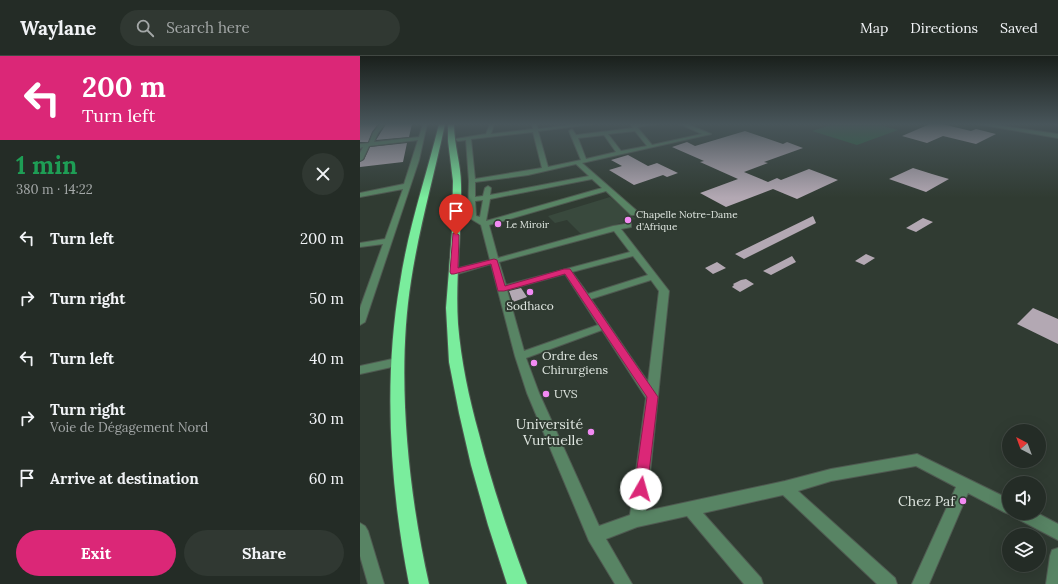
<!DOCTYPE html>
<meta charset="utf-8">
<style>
body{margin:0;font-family:Lora,serif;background:#303832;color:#f1f3f6;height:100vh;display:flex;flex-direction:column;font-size:15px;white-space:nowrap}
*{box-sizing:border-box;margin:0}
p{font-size:13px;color:#a3a7a7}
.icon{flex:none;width:22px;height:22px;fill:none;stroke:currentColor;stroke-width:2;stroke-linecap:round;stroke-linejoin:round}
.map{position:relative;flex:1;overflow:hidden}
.details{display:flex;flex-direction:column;background:#242c26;width:360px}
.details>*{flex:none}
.banner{background:#db2777;color:#fff;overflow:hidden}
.needle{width:26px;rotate:319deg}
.fabs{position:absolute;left:642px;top:368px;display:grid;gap:8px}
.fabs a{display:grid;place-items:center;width:44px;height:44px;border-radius:50%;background:#242c26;box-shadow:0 4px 16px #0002,0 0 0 1px #414843;font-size:20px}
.pin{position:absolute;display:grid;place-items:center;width:34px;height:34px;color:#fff;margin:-41px -17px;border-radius:50% 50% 50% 0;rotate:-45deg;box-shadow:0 0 4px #0007}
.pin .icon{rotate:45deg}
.me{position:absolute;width:44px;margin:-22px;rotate:7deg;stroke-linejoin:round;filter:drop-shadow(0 0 3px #0008)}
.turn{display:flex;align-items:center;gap:14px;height:84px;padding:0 16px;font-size:18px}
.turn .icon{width:52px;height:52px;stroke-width:2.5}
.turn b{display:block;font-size:28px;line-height:34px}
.round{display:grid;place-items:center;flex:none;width:42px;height:42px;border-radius:21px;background:#303832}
.overview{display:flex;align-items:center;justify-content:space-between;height:68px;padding:0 16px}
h1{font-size:24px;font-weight:700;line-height:30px;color:#1e9e55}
.primary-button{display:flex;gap:8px;margin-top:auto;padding:8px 16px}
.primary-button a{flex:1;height:46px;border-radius:24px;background:#db2777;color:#fff;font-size:16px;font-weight:700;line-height:46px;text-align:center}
.primary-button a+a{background:#303832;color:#f1f3f6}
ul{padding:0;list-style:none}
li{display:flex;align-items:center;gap:12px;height:60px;padding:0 16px}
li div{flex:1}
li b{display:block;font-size:15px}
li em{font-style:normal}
header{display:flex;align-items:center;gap:24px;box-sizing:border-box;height:56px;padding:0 20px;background:#242c26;border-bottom:1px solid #414843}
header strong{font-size:19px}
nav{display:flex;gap:22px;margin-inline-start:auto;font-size:14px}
.search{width:280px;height:36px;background:#303832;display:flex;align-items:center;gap:10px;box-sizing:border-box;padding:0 14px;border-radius:22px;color:#a3a7a7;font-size:15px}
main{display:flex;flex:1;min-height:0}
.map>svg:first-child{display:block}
.built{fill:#39493d}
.green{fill:#27643c}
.building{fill:#b3a8b3}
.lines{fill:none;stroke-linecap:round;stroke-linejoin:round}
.minor-casing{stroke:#4f5a51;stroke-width:2}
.highway-casing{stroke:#4f5a51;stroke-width:2}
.minor{fill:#588464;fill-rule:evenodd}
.highway{fill:#7aed9d;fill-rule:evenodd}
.route{fill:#db2777;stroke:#8e194d}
.poi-dot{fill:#f28af3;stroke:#303b32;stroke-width:1.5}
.labels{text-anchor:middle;stroke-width:4;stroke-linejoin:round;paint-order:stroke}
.far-poi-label{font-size:10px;fill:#dee5df;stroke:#303b32;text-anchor:start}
.poi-label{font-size:12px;fill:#dee5df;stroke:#303b32;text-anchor:start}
.near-poi-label{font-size:14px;fill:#dee5df;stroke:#303b32;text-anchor:end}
</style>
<header>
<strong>Waylane</strong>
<div class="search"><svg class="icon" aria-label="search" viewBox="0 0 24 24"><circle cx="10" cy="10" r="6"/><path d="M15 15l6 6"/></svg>Search here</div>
<nav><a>Map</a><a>Directions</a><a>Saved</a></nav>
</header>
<main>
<section class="details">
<div class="banner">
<div class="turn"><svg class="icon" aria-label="left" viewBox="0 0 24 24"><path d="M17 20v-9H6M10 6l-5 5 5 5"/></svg><div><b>200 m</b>Turn left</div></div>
</div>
<div class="overview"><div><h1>1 min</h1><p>380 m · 14:22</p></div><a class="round"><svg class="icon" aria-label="close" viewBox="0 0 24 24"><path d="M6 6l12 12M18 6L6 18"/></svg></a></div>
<ul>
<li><svg class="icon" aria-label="left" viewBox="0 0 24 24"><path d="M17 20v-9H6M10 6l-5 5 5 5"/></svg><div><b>Turn left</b></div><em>200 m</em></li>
<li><svg class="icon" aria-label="right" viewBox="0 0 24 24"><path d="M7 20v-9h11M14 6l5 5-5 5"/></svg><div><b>Turn right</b></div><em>50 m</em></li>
<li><svg class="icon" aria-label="left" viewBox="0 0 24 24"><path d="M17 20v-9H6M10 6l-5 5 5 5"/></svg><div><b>Turn left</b></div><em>40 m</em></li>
<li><svg class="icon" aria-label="right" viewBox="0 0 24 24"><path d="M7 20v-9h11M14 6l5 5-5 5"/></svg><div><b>Turn right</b><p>Voie de Dégagement Nord</p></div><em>30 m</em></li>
<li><svg class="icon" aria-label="arrive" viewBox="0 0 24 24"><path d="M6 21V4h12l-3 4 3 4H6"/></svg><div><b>Arrive at destination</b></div><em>60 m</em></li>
</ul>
<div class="primary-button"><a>Exit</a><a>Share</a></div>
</section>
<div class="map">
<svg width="698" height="528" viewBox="0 0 698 528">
<rect width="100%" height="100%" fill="#303b32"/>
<!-- built -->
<path class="built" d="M250,141L276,163L221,178L207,164L195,167L188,160Z"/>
<!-- green -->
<path class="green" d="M474,68H517L538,74L497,89L452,75Z"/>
<!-- building -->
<path class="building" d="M5,68H18L12,76L8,86H0V69Z
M26,68H52L49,81L16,84Z
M570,68H582L611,75L616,73L636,78L616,88L583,80L567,87L542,80Z
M385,75L423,88L427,86L443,92L404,106L408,107L384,116L408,126L417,122L421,124L449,113L478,124L437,143L413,133L366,151L340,137L378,123L340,106L344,105L312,91L327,86L335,90Z
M47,87L43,106L0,111V106L4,104L10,91Z
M268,99L288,110L297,107L318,117L307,121L303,119L274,129L249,114L262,110L251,104Z
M553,112L572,118L589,123L566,136L529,123Z
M453,160L456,167L384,203L375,198Z
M563,162L573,166L556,176L546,172Z
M506,198L515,202L504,209L495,205Z
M432,200L436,206L411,219L403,215Z
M357,206L366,212L353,218L345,212Z
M386,223L394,228L380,236L372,231L374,229L373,228L381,224Z
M161,232L167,241L153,246L149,235Z
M673,252L698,263V288L657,268Z"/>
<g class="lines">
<!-- minor casing -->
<g class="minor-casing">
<path id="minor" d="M20,68H25L18,77L14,86L59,81L63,68H67L59,104L5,266L0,269V252L23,188L0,191V187L25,183L43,133L0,141V137L44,128L58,84L9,90L3,103L0,105V97L3,91L0,92V88L9,87L13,77Z
M130,68H134L131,78L173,73L172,68H176L178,73L217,68H233L178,75L188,111L221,104L209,75L212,73L216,79L273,72L270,68H296L277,71L292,89L342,78L320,68H327L351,78L222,107L277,155V159H271L246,135L129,169L138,202L253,170L271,167V171L261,173L309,235L286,455L425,425L471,413L557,398L649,443V457H652L649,458L644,456L608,437L569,528H552L596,431L556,410L471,425L438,435L535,522L537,528H517L423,439L343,457L401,522L403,528H384L327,460L277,471L246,483L272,528H255L229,485L167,337L155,300L131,208L94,219L90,216L91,214L130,204L121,169L108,161L109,125L106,84L98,85L95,83L126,78ZM275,75L287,90L261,95L248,78ZM173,76L182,112L115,123L111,83ZM244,79L256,96L226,103L218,82ZM216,108L229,120L130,139L131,132L128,130L125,132L123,140L115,141V126L168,119ZM232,123L242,132L126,165L130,143ZM123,144L120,161L116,160L115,145ZM254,175L270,196L146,229L139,206ZM273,200L288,219L228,238L212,216ZM205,218L238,269L164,295L147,234ZM291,224L299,235L288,326L231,243ZM242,274L286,342L270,459L239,470L179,337L166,302Z
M617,68H629L698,78V82Z
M695,68H698V70Z
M37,302L41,303L43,306L41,309L0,318V310Z
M653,457H677L698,468V484L656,462Z
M0,467L5,470L8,475L24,528H8L0,500Z
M698,492V528H686L690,500L692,494Z"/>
</g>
<!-- highway casing -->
<g class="highway-casing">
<path id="highway" d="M79,68H85C74,120 59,172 51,225C36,319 48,435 69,528H49C30,432 23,324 40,227C48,173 66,121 79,68Z
M88,68H94C94,89 101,108 101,128C102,175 95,221 98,268C101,305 109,342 119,378C132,429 149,479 167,528H147L128,469L111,409L99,357L89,306L86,252L92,176L93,125L88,85Z"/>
</g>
<!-- minor -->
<use href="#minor" class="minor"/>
<!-- highway -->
<use href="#highway" class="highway"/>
</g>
<!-- sky -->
<linearGradient id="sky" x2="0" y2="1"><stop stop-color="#1a201c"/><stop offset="0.48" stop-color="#48555a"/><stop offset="1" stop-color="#48555a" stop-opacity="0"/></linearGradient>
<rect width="698" height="142" fill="url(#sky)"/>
<!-- route -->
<path class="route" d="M93,177H96L99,179L98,212L134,203L137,204L145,230L204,213H210L298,341L287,433L285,437L281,439L276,437L274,433L287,341L205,218L144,235H138L131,208L94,218H91L90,216Z"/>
<!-- markers -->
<g class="poi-dot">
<circle cx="268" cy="164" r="4"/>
<circle cx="138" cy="168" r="4"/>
<circle cx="170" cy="236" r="4"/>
<circle cx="174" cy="307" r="4"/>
<circle cx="186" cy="338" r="4"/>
<circle cx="231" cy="376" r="4"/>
<circle cx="603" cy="445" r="4"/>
</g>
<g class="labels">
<!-- far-poi labels -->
<g class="far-poi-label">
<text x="276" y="162">Chapelle Notre-Dame<tspan x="276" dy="12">d'Afrique</tspan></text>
<text x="146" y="172">Le Miroir</text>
</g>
<!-- poi labels -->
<g class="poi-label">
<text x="170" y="254" text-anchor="middle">Sodhaco</text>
<text x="182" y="304">Ordre des<tspan x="182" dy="14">Chirurgiens</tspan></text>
<text x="194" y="342">UVS</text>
</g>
<!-- near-poi labels -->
<g class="near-poi-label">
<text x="223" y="373">Université<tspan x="223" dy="16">Vurtuelle</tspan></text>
<text x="595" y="450">Chez Paf</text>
</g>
</g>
</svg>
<div class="fabs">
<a><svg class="needle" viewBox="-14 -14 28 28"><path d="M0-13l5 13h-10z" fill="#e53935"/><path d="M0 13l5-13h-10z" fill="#a3a7a7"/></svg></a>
<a><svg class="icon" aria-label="sound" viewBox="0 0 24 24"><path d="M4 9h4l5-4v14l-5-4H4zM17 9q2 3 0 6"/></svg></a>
<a><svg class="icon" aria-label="layers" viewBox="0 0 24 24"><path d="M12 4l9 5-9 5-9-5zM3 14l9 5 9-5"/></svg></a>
</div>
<div class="pin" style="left:96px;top:179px;background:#d93025"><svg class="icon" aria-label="arrive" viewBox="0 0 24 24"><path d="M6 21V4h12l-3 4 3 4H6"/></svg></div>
<svg class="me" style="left:281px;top:433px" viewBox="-20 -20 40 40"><circle r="19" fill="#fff"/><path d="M0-13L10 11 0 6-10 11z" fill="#db2777"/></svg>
</div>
</main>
